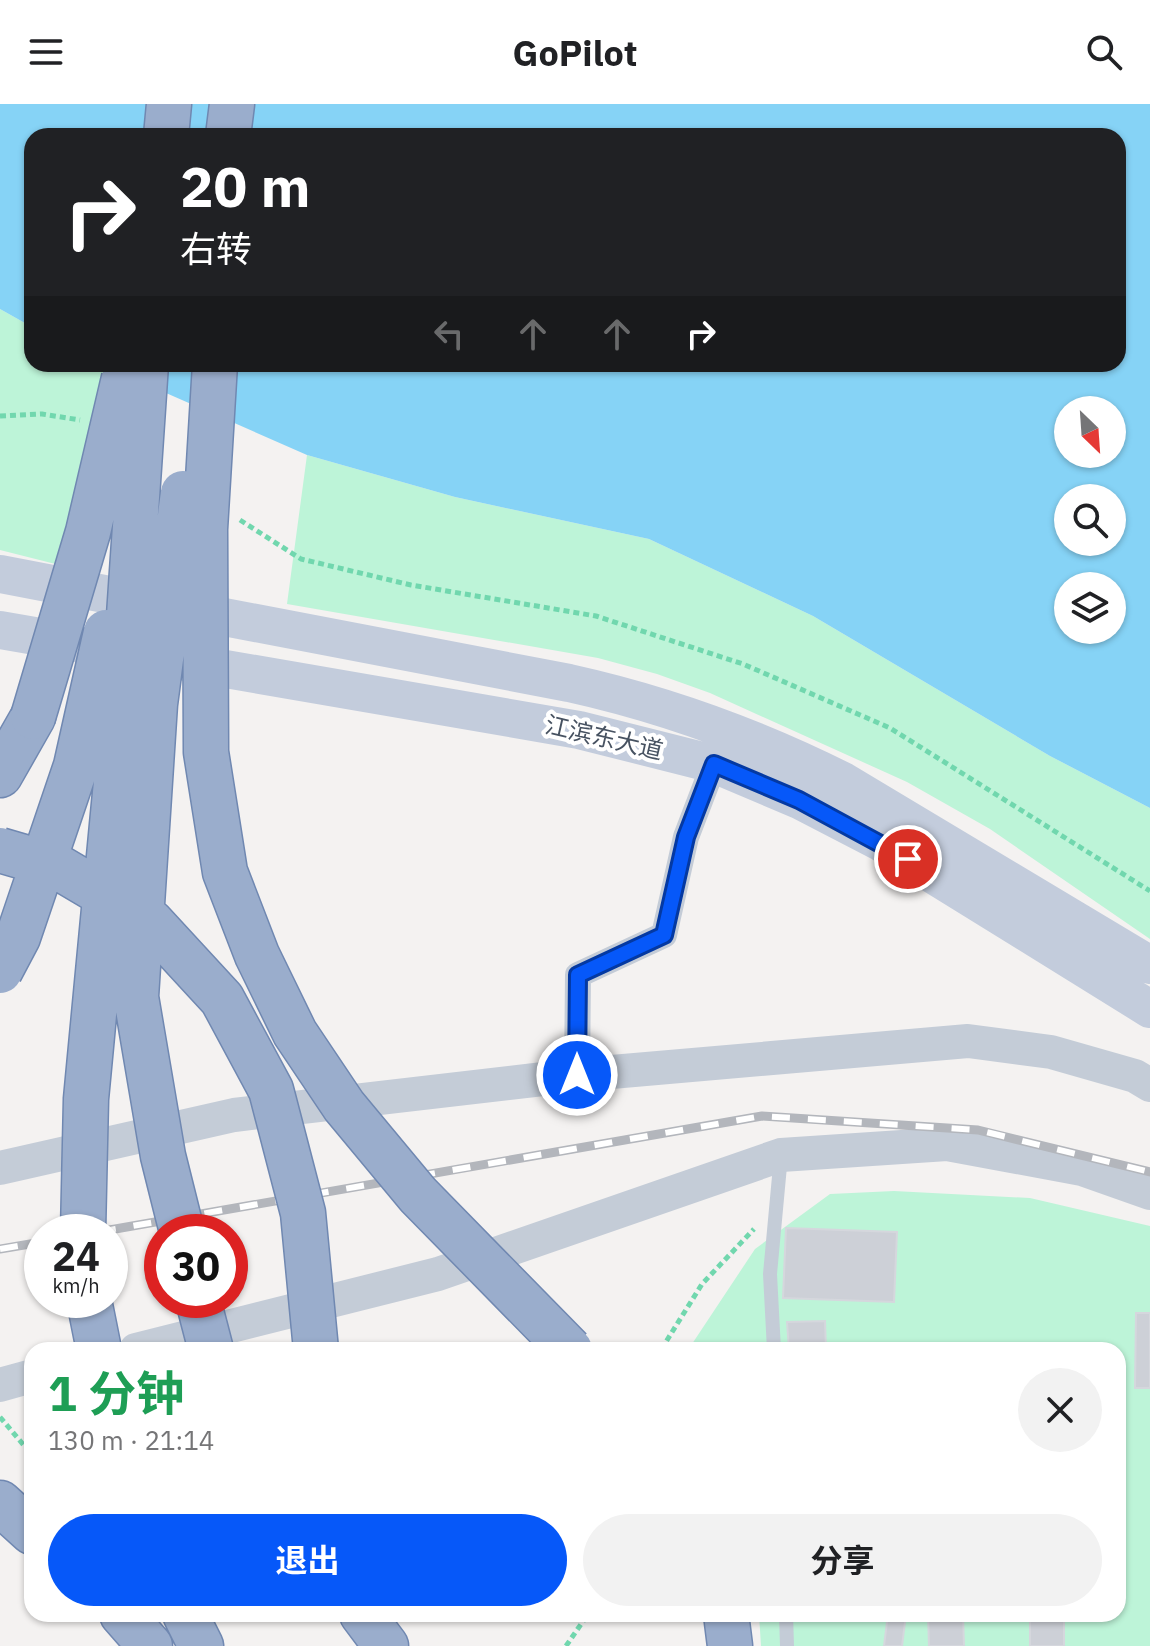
<!DOCTYPE html>
<html lang="zh">
<meta charset="utf-8">
<style>
body{margin:0;font-family:"IBM Plex Sans","Noto Sans SC",sans-serif;background:#f2f2f2;color:#202124;height:100vh;display:flex;flex-direction:column;font-size:30px;white-space:nowrap}
*{box-sizing:border-box;margin:0}
p{font-size:26px;color:#757577}
.icon{flex:none;width:44px;height:44px;fill:none;stroke:currentColor;stroke-width:2;stroke-linecap:round;stroke-linejoin:round}
.map{position:relative;flex:1;overflow:hidden}
.panel{position:absolute;left:24px;top:1238px;width:1102px;height:280px;display:flex;flex-direction:column;background:#fff;border-radius:24px;box-shadow:0 2px 6px #0004}
.panel>*{flex:none}
.hud{position:absolute;left:24px;top:24px;width:1102px;height:244px;border-radius:24px;box-shadow:0 2px 6px #0004;background:#202124;color:#fff;overflow:hidden}
.needle{width:52px;rotate:155deg}
.controls{position:absolute;left:1054px;top:292px;display:grid;gap:16px}
.controls a{display:grid;place-items:center;width:72px;height:72px;border-radius:50%;background:#fff;box-shadow:0 2px 6px #0004;font-size:40px}
.speed{position:absolute;left:24px;top:1110px;display:flex;gap:16px;font-size:40px;font-weight:700;text-align:center}
.speed>*{display:grid;place-content:center;width:104px;height:104px;border-radius:50%;background:#fff;box-shadow:0 2px 6px #0004;line-height:1}
.speed small{font-size:20px;font-weight:400}
.speed .limit{border:12px solid #d22;background:#fff;color:#111}
.pin{position:absolute;display:grid;place-items:center;width:68px;height:68px;color:#fff;margin:-34px;border:4px solid #fff;border-radius:50%;box-shadow:0 2px 8px #0007}
.me{position:absolute;width:88px;margin:-44px;rotate:0deg;stroke-linejoin:round;filter:drop-shadow(0 0 6px #0008)}
.turn{display:flex;align-items:center;gap:28px;height:168px;padding:0 24px;font-size:36px}
.turn .icon{width:104px;height:104px;stroke-width:2.5}
.turn b{display:block;font-size:56px;line-height:68px}
.lanes{display:flex;align-items:center;height:76px;padding:0 24px;background:#0003;justify-content:center;gap:40px;direction:ltr}
.lanes .off{opacity:.35}
.round{display:grid;place-items:center;flex:none;width:84px;height:84px;border-radius:42px;background:#f2f2f2}
.summary{display:flex;align-items:center;justify-content:space-between;height:136px;padding:0 24px}
h1{font-size:48px;font-weight:700;line-height:60px;color:#1e9e55}
.cta{display:flex;gap:16px;margin-top:auto;padding:16px 24px}
.cta a{flex:1;height:92px;border-radius:48px;background:#0658f9;color:#fff;font-size:32px;font-weight:700;line-height:92px;text-align:center}
.cta a+a{background:#f2f2f2;color:#202124}
header{display:flex;justify-content:space-between;align-items:center;height:104px;padding:0 24px;background:#fff;font-size:36px;font-weight:700}
.map>svg:first-child{display:block}
.green{fill:#bdf4d8}
.water{fill:#86d3f6;fill-rule:evenodd}
.building{fill:#cdd0d7;stroke:#d5d7dd;stroke-width:2}
.lines{fill:none;stroke-linecap:round;stroke-linejoin:round}
.trunk-casing{stroke:#7088b1;stroke-width:47}
.path{stroke:#71d7ae;stroke-width:5;stroke-dasharray:6 4;stroke-linecap:butt}
.service{stroke:#c4ccd7;stroke-width:14}
.minor{stroke:#c4ccd7;stroke-width:26}
.tertiary{stroke:#c4ccd7;stroke-width:34}
.secondary{stroke:#c3ccdc;stroke-width:38}
.trunk{stroke:#9aadcc;stroke-width:44}
.rail-casing{stroke:#b3b6bc;stroke-width:9}
.rail{stroke:#fff;stroke-width:6;stroke-dasharray:18;stroke-linecap:butt}
.trunk-bridge-casing{stroke:#7088b1;stroke-width:47;stroke-linecap:butt}
.trunk-bridge{stroke:#9aadcc;stroke-width:44}
.route-casing{stroke:#0439a2;stroke-width:20}
.route{stroke:#0658f9;stroke-width:14}
.labels{text-anchor:middle;stroke-width:8;stroke-linejoin:round;paint-order:stroke}
.street-label{font-size:24px;fill:#475261;stroke:#fff}
</style>
<header><svg class="icon" aria-label="menu" viewBox="0 0 24 24"><path d="M4 6h16M4 12h16M4 18h16"/></svg>GoPilot<svg class="icon" aria-label="search" viewBox="0 0 24 24"><circle cx="10" cy="10" r="6"/><path d="M15 15l6 6"/></svg></header>
<div class="map">
<svg width="1150" height="1542" viewBox="0 0 1150 1542">
<rect width="100%" height="100%" fill="#f4f2f1"/>
<!-- green -->
<path class="green" d="M0,205L32,223V260H100L106,263L95,470L0,446Z
M307,351L455,393L649,435L813,512L1050,652L1150,704V835L990,725L907,678L710,589L657,570L598,554L287,500Z
M894,1087L1030,1094L1150,1122V1542H761L759,1510H1118V1246H688L755,1145L830,1090Z"/>
<!-- water -->
<path class="water" d="M0,0H1150V704L1050,652L813,512L649,435L455,393L307,351L100,260H1118V32H32V223L0,205ZM1068,306H1112V350H1068ZM1068,394H1112V438H1068ZM1068,482H1112V526H1068Z"/>
<!-- building -->
<path class="building" d="M786,1124L897,1128L894,1198L783,1194Z
M1136,1209H1150V1284H1135Z
M825,1217L826,1246H789L787,1218Z
M888,1510H906L902,1542H884Z
M928,1510H963L964,1542H929Z
M1030,1510H1064V1542H1030Z"/>
<g class="lines">
<!-- trunk casing -->
<g class="trunk-casing">
<path id="trunk" d="M166,32L169,0
M228,32L232,0
M0,671L33,613
M89,1196L99,1246
M0,1399L32,1428
M122,1510L150,1542
M185,1510L201,1542
M362,1510L386,1542
M726,1510L730,1542"/>
</g>
<!-- path -->
<path class="path" d="M0,312L42,310L80,316
M240,416L301,455L411,481L596,512L743,560L890,624L1150,787
M664,1246V1241L702,1180L754,1125
M0,1313L32,1351
M566,1542L588,1510"/>
<!-- service -->
<path class="service" d="M774,1246L770,1170L781,1051
M786,1510L787,1542"/>
<!-- minor -->
<path class="minor" d="M577,971L578,871L664,831L686,733L714,660"/>
<!-- tertiary -->
<path class="tertiary" d="M0,1064L234,1011L577,971L968,937L1051,948L1135,972L1150,981
M136,1246L438,1170L781,1051L947,1040L1082,1065L1150,1089
M0,1281L32,1272"/>
<!-- secondary -->
<path class="secondary" d="M0,470L569,579C664,600 755,633 843,677L1150,861
M0,526L579,626L714,660L799,696L882,739L1150,905"/>
<!-- trunk -->
<use href="#trunk" class="trunk"/>
<!-- rail casing -->
<g class="rail-casing">
<path id="rail" d="M98,1128L762,1012L978,1026L1150,1068
M0,1145L42,1138"/>
</g>
<!-- rail -->
<use href="#rail" class="rail"/>
<!-- trunk-bridge casing -->
<g class="trunk-bridge-casing">
<path id="trunk-bridge" d="M215,260L205,425L206,648L225,768L257,851L295,929L344,1002L418,1091L570,1246
M33,613L88,428L124,274
M0,746L58,763L151,818L222,895L271,986L303,1109L316,1246
M0,867L18,833L76,662L106,528
M83,1128L86,995L122,615L146,260
M182,1128L163,1052L136,893L155,600L183,389
M198,1196L211,1246"/>
</g>
<!-- trunk-bridge -->
<use href="#trunk-bridge" class="trunk-bridge"/>
</g>
<g class="lines">
<!-- route casing -->
<g class="route-casing">
<path id="route" d="M577,971L578,871L664,831L686,733L714,660L799,696L908,755"/>
</g>
<!-- route -->
<use href="#route" class="route"/>
</g>
<g class="labels">
<!-- street labels -->
<g class="street-label">
<text transform="translate(604 634) rotate(13)" y="8">江滨东大道</text>
</g>
</g>
</svg>
<div class="controls">
<a><svg class="needle" viewBox="-14 -14 28 28"><path d="M0-13l5 13h-10z" fill="#e53935"/><path d="M0 13l5-13h-10z" fill="#757577"/></svg></a>
<a><svg class="icon" aria-label="search" viewBox="0 0 24 24"><circle cx="10" cy="10" r="6"/><path d="M15 15l6 6"/></svg></a>
<a><svg class="icon" aria-label="layers" viewBox="0 0 24 24"><path d="M12 4l9 5-9 5-9-5zM3 14l9 5 9-5"/></svg></a>
</div>
<div class="speed"><div>24<small>km/h</small></div><div class="limit">30</div></div>
<div class="pin" style="left:908px;top:755px;background:#d93025"><svg class="icon" aria-label="arrive" viewBox="0 0 24 24"><path d="M6 21V4h12l-3 4 3 4H6"/></svg></div>
<svg class="me" style="left:577px;top:971px" viewBox="-20 -20 40 40"><circle r="17" fill="#0658f9" stroke="#fff" stroke-width="3"/><path d="M0-11L8 9 0 5-8 9z" fill="#fff"/></svg>
<div class="hud">
<div class="turn"><svg class="icon" aria-label="right" viewBox="0 0 24 24"><path d="M7 20v-9h11M14 6l5 5-5 5"/></svg><div><b>20 m</b>右转</div></div>
<div class="lanes"><svg class="icon off" aria-label="left" viewBox="0 0 24 24"><path d="M17 20v-9H6M10 6l-5 5 5 5"/></svg><svg class="icon off" aria-label="ahead" viewBox="0 0 24 24"><path d="M12 20V5M6 11l6-6 6 6"/></svg><svg class="icon off" aria-label="ahead" viewBox="0 0 24 24"><path d="M12 20V5M6 11l6-6 6 6"/></svg><svg class="icon" aria-label="right" viewBox="0 0 24 24"><path d="M7 20v-9h11M14 6l5 5-5 5"/></svg></div>
</div>
<section class="panel">
<div class="summary"><div><h1>1 分钟</h1><p>130 m · 21:14</p></div><a class="round"><svg class="icon" aria-label="close" viewBox="0 0 24 24"><path d="M6 6l12 12M18 6L6 18"/></svg></a></div>
<div class="cta"><a>退出</a><a>分享</a></div>
</section>
</div>
